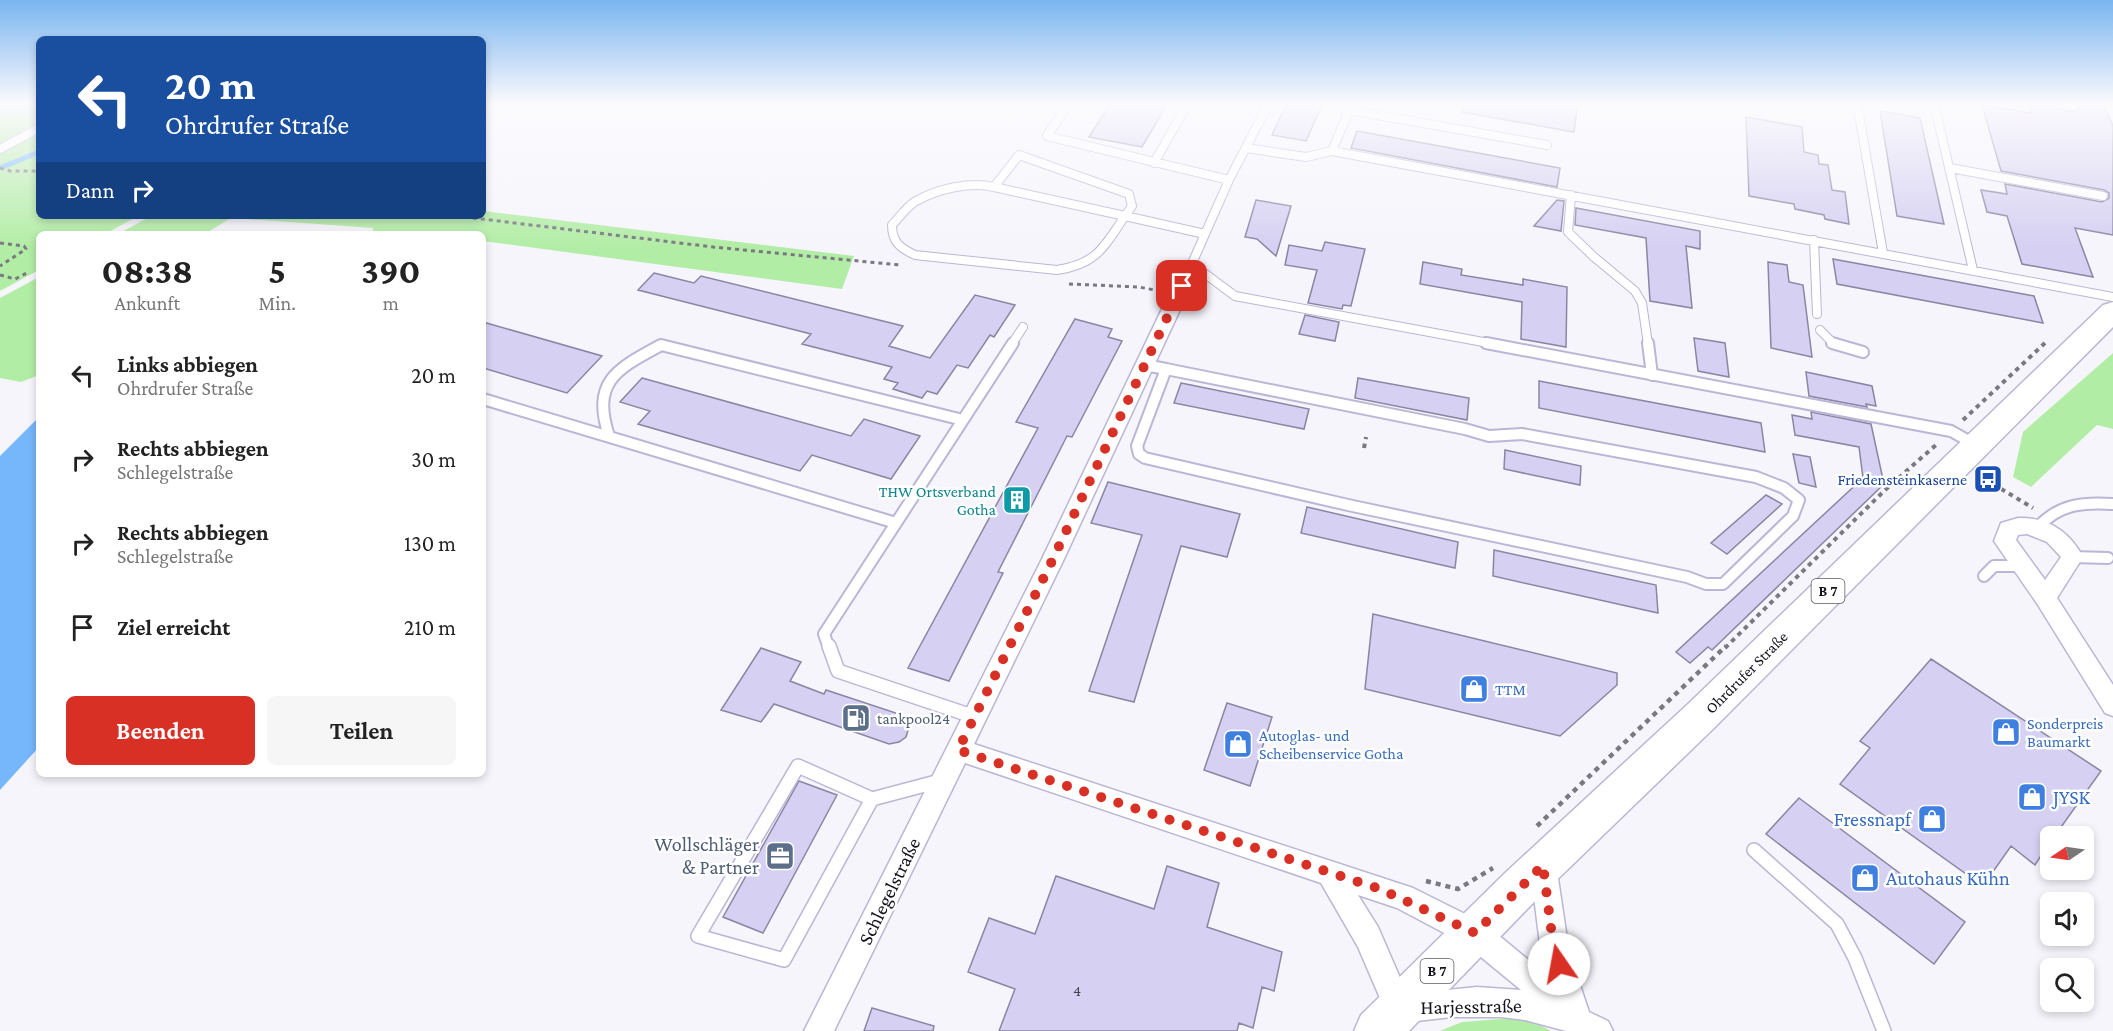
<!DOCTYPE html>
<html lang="de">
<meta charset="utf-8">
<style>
body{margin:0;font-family:"Crimson Pro",serif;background:#f6f6f6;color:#222;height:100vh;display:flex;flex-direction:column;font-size:22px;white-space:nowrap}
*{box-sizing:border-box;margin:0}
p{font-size:20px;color:#767676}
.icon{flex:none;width:33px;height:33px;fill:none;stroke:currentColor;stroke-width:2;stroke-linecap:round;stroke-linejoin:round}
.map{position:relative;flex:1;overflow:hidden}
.details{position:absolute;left:36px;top:231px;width:450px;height:546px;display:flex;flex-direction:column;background:#fff;border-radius:9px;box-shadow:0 3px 9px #0003}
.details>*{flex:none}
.banner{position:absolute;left:36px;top:36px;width:450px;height:183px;border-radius:9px;box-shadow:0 3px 9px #0003;background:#1a4fa0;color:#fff;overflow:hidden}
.needle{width:39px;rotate:257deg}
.tools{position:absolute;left:2040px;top:826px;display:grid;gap:12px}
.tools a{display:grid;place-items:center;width:54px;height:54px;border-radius:9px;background:#fff;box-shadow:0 3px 9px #0003;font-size:30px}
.pin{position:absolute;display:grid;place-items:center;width:51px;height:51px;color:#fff;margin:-26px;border-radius:12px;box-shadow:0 3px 9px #0006}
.me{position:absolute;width:66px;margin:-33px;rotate:348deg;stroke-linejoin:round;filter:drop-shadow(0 0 4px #0008)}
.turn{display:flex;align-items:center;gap:21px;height:126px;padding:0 30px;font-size:27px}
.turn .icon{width:78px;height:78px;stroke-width:2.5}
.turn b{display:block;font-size:42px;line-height:51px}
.then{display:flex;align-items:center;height:57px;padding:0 30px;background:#0003;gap:12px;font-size:22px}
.eta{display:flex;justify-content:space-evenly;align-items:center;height:102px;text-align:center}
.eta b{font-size:36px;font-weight:700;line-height:42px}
.primary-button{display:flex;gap:12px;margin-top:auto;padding:12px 30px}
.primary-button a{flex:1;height:69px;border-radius:9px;background:#d93025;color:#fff;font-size:24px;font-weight:700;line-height:69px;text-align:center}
.primary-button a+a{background:#f6f6f6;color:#222}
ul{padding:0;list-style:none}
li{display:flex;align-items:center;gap:18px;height:84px;padding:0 30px}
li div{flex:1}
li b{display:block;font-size:22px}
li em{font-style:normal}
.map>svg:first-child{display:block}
.green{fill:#b2eda5}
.water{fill:#76b7fb}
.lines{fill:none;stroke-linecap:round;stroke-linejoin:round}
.stream{stroke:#76b7fb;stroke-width:5}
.building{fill:#d6d0f2;stroke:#8b85a3;stroke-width:1.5}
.lane-far2-casing{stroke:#bbb6d6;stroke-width:10}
.lane-far1-casing{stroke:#bbb6d6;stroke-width:14}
.lane-casing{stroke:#bbb6d6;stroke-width:16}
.street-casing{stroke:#bbb6d6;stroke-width:3}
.primary-casing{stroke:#bbb6d6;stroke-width:3}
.path-far2{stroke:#7a7881;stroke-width:3;stroke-dasharray:4 4;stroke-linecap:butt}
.path-far1{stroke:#7a7881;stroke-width:4;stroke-dasharray:4.5 4.5;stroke-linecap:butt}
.path{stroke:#7a7881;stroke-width:4.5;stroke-dasharray:5 5;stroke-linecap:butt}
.lane-far2{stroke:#fff;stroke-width:8}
.lane-far1{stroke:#fff;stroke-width:10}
.lane{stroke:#fff;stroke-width:13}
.street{fill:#fff;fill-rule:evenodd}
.primary{fill:#fff;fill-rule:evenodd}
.route{stroke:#d93025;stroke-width:10;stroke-dasharray:0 18}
.labels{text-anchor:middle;stroke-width:5;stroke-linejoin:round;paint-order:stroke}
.shield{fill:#fff;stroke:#5a5961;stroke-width:1.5}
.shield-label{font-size:15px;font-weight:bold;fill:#14121d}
.transit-label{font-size:16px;fill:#164399;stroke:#fff;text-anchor:end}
.culture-label{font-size:16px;fill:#0d838f;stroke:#fff;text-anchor:end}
.street-label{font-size:16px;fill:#14121d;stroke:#fff}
.shop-label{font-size:16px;fill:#366cbe;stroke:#fff;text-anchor:start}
.service-label{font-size:16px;fill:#4e5e75;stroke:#fff;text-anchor:start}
.near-number-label{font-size:16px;fill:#444252}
.near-shop-label{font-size:20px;fill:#366cbe;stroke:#fff;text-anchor:start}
.near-service-label{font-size:20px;fill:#4e5e75;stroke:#fff;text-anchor:end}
.near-street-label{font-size:20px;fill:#14121d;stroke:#fff}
</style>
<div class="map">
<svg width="2113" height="1031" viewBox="0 0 2113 1031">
<rect width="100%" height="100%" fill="#f6f5fb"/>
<!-- green -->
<path class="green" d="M0,103H39V216H138L105,234H39V270L0,291Z
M483,211L854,256L842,289L483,241V234H373V228L231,218L205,234H118L151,216H483Z
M39,277V375L21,382L0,378V298Z
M2113,353V429L2097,425L2031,487L2013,477L2023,432Z
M1513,1018L1542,1026L1551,1031H1440L1462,1022Z"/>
<!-- water -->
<path class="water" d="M39,417V747L0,790V456Z"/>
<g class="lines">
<!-- stream -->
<path class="stream" d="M0,168L39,152"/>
</g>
<!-- building -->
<path class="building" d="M1111,103H1149L1166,106L1142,147L1089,137Z
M1287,103H1323L1306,141L1272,135Z
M1462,103H1553L1577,107L1574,132L1462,112Z
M2031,103H2052L2056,109L2072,112L2078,110L2079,103H2103L2113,126V235L2075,228L2093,277L2022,264L2007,216L1987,212L1981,190L2007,194L2005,184L2102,202L2109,198V193L2104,190L2001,171L1982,105L2031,113Z
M1880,111L1920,118L1944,224L1897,216Z
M1746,117L1802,127L1804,152L1818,155L1819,164L1828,165L1832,190L1845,192L1849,224L1825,219L1824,215L1795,209L1794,204L1749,196Z
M1357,131L1560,168L1557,187L1351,148Z
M1256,200L1291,206L1276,256L1257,239L1245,237Z
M1557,200L1564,201L1561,231L1534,226Z
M1576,208L1700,231V249L1686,246L1692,308L1650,301L1646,238L1575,225Z
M1325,242L1365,249L1351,306L1343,305L1342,309L1308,303L1317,270L1285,265L1289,245L1322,251Z
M1833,259L2034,296L2043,323L1837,284Z
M1423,262L1462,269L1461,275L1523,285V279L1567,287L1566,347L1521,339L1522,302L1420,284Z
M1768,262L1787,265L1789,282L1803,285L1812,357L1771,348Z
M654,273L694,283L701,276L903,326L889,346L930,358L975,295L1015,305L994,337L990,335L968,368L957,365L937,394L927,391L922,398L893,389L898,383L884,379L892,367L802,344L811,334L638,290Z
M1305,315L1339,322L1335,341L1299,334Z
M1075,319L1112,329L1108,337L1122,341L1072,437L1067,436L998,572L1003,573L949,681L908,668L1038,428L1016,422Z
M483,322L602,356L567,393L483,368Z
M1694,338L1725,343L1729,377L1698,371Z
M1806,372L1872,386L1876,406L1866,404L1867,407L1809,396Z
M642,378L851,436L864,419L920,436L891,479L812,455L800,471L638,424L650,411L620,402Z
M1358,378L1469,398L1467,420L1355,398Z
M1539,381L1761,423L1765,452L1539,408Z
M1181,383L1309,409L1304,429L1174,403Z
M1811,412L1871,424L1884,484L1712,650L1708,647L1690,663L1676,652L1863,478L1859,447L1795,435L1792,415L1812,419Z
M1505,450L1581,466L1580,485L1504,469Z
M1793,454L1810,457L1816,487L1799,483Z
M1108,482L1240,514L1227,557L1181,546L1134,702L1089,691L1142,535L1091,523Z
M1766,495L1782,504L1727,554L1711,543Z
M1307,507L1458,542L1455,568L1301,533Z
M1494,550L1656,585L1658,613L1493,576Z
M1373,614L1617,673V685L1560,736L1365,689Z
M761,648L801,662L790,681L824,694L826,690L902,715L908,730L906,737L899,742L889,744L774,704L761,722L721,710Z
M1931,659L2101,771L2054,837H2050V842L2035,865L2011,846L1983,886L1840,784L1870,748L1860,741Z
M1227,703L1272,717L1250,786L1204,770Z
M799,781L837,795L763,933L723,917Z
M1799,798L1965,922L1934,964L1766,834Z
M1167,866L1219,883L1207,927L1282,952L1274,991L1262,987L1253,1028L1239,1023L1237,1031H999L1015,989L968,972L989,918L1035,934L1056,876L1154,909Z
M872,1008L934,1026L933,1031H864Z"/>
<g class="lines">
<!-- lane-far2 casing -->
<g class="lane-far2-casing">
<path id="lane-far2" d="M1069,103L1047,136L1229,180
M1857,103L1883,253
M1934,103L1973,270
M2058,103L2073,106
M1349,110L1547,145
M1246,148L1306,157L1332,151L1352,103
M0,149L39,128
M1332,151L2113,297
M1154,163L1188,103
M1950,168L2103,196
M994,187L1125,216
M994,187C970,181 938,189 916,201C907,206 899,218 892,225C892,242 900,248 915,255L1057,270C1097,264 1104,247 1125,216
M994,187L1019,155L1129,194L1132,206L1125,216
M1571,195L1568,232L1594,257L1635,291L1642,303L1648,344
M1125,216L1205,234
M1814,240L1817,314
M1192,264L1235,296L1494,344
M1182,286L1229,180L1269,103
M1820,330L1834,344
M1012,344L1023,327"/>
</g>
<!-- lane-far1 casing -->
<g class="lane-far1-casing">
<path id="lane-far1" d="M1486,343L1951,431L1976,445
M1648,343L1652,375
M1832,343L1863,352
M1145,365L1166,369
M1166,369L1465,429L1489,436L1522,434L1756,477L1784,488L1799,500L1793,516L1723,584H1706L1687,577L1348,505L1145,458L1139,454L1137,446Z
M483,399L896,523
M609,436C591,381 617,369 661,345L963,420
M2037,528C2059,504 2082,502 2113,504
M2072,557L2108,558
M1984,576L1994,566H2022
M829,648L824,634L1013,343"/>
</g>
<!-- lane casing -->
<g class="lane-casing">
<path id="lane" d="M829,646L838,671L975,717
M798,766L872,799L784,960L698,936Z
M872,799L940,781
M1754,850L1837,924L1855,958L1884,1031"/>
</g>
<!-- street casing -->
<g class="street-casing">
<path id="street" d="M1182,281L1188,282L1191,286L1063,561L974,744L1413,888L1485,924L1549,977L1541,952L1530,865L1534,856L1543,852L1552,856L1556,865L1569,952L1589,1012L1608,1021L1613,1031H1566L1525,1020L1501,1017H1452L1399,1023L1389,1019L1358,947L1321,883L965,763L834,1031H804L1041,561L1173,286L1176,282ZM1358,895L1397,908L1465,944L1521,990L1477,987L1407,994L1378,927Z
M2018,518C2048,517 2069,531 2083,557L2057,598L2113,685V716L2105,713L2038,605L1994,541L2001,523ZM2027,534L2047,542L2061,557L2045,580L2016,540L2018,535Z"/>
</g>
<!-- primary casing -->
<g class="primary-casing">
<path id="primary" d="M2113,302V327L1714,728L1535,901L1409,1031H1354L1361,1015L1505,873L1688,704L2103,305Z"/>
</g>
<!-- path-far2 -->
<path class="path-far2" d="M0,168L10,171H39
M457,216L713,247L900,265
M0,243L24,246L26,249L0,266
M0,275L15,279L29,272
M1069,284L1139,287L1160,291"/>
<!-- path-far1 -->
<path class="path-far1" d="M1963,420L2045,343
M1364,448L1366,437
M1978,475L2033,508
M1725,648L1885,490L1937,444"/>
<!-- path -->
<path class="path" d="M1537,826L1726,646
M1426,881L1458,889L1493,868"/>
<!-- lane-far2 -->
<use href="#lane-far2" class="lane-far2"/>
<!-- lane-far1 -->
<use href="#lane-far1" class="lane-far1"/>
<!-- lane -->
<use href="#lane" class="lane"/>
<!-- street -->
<use href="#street" class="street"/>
<!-- primary -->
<use href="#primary" class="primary"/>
</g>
<!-- sky -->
<linearGradient id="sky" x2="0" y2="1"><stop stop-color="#7ab5f0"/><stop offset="0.42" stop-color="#fbfafd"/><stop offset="1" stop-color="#fbfafd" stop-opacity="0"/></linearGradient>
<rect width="2113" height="247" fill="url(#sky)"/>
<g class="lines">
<!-- route -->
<path class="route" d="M1182,286L1052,561L958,750L1380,889L1475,933L1543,865L1551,928L1559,964"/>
</g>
<!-- icons -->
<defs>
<g id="bus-square" transform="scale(1.5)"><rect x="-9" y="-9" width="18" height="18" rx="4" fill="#1a4fb4" stroke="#fff"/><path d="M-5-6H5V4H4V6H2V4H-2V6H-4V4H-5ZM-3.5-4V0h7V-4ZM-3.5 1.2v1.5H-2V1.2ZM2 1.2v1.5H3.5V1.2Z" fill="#fff"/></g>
<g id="building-square" transform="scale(1.5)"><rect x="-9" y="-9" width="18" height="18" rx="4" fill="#0f9aa8" stroke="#fff"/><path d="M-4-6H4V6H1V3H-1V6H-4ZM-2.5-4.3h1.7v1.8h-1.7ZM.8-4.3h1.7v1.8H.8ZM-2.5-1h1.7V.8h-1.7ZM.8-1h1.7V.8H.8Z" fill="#fff"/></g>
<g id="shop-square" transform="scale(1.5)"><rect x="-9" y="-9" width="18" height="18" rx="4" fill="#3f7fe0" stroke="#fff"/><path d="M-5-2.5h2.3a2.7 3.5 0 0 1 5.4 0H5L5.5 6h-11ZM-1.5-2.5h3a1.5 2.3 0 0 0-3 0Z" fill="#fff"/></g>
<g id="fuel-square" transform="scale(1.5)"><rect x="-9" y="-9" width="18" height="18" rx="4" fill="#5c6f8a" stroke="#fff"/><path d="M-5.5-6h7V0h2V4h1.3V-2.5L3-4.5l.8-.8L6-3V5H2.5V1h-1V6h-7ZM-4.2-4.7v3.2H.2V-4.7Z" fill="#fff"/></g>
<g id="office-square" transform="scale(1.5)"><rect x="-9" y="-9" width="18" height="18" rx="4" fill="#5c6f8a" stroke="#fff"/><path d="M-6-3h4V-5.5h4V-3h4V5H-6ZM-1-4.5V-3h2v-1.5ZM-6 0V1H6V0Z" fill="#fff"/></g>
</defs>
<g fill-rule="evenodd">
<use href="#bus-square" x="1988" y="479"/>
<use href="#building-square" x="1017" y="500"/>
<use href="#shop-square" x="1474" y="689"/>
<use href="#fuel-square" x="856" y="718"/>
<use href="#shop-square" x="2006" y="732"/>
<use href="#shop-square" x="1238" y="744"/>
<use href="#shop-square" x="2032" y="797"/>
<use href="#shop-square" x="1932" y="819"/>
<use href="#office-square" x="780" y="856"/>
<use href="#shop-square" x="1865" y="878"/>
</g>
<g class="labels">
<!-- shield labels -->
<g class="shield">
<rect x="1811.5" y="579" width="33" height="24" rx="4.5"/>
<rect x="1420.5" y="959" width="33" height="24" rx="4.5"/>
</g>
<g class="shield-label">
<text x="1828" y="596">B 7</text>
<text x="1437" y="976">B 7</text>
</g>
<!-- transit labels -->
<g class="transit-label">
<text x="1967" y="485">Friedensteinkaserne</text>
</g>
<!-- culture labels -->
<g class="culture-label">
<text x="996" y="497">THW Ortsverband<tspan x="996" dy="18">Gotha</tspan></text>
</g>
<!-- street labels -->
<g class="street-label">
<text transform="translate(1746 672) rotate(-45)" y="6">Ohrdrufer Straße</text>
</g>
<!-- shop labels -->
<g class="shop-label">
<text x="1495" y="695">TTM</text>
<text x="2027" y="729">Sonderpreis<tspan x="2027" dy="18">Baumarkt</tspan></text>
<text x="1259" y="741">Autoglas- und<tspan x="1259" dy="18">Scheibenservice Gotha</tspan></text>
</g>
<!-- service labels -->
<g class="service-label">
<text x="877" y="724">tankpool24</text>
</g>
<!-- near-number labels -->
<g class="near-number-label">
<text x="1077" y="996">4</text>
</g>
<!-- near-shop labels -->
<g class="near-shop-label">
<text x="2053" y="804">JYSK</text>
<text x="1911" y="826" text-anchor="end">Fressnapf</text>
<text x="1886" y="885">Autohaus Kühn</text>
</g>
<!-- near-service labels -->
<g class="near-service-label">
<text x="759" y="851">Wollschläger<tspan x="759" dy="23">&amp; Partner</tspan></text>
</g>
<!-- near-street labels -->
<g class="near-street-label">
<text transform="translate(889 891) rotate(-64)" y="7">Schlegelstraße</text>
<text transform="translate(1471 1006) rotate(-1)" y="7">Harjesstraße</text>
</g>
</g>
</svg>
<div class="tools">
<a><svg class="needle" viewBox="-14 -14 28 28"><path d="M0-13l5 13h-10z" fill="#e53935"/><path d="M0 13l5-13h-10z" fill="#767676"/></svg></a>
<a><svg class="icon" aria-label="sound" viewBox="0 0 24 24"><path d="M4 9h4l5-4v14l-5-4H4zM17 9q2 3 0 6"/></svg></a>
<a><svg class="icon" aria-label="search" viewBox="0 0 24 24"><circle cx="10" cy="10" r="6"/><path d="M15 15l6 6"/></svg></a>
</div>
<div class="pin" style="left:1182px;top:286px;background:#d93025"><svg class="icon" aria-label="arrive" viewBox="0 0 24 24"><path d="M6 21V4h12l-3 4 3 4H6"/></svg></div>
<svg class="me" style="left:1559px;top:964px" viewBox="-20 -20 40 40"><circle r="19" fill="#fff"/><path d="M0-13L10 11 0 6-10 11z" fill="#d93025"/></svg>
<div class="banner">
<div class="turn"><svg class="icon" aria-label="left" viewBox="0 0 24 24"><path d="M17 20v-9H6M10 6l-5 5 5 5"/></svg><div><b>20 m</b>Ohrdrufer Straße</div></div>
<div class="then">Dann<svg class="icon" aria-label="right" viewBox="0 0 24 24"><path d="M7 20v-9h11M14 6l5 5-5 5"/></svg></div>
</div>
<section class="details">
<div class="eta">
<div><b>08:38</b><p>Ankunft</p></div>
<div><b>5</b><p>Min.</p></div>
<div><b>390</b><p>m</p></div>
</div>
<ul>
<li><svg class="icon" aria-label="left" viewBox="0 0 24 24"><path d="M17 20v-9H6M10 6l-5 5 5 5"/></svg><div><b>Links abbiegen</b><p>Ohrdrufer Straße</p></div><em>20 m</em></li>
<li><svg class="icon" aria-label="right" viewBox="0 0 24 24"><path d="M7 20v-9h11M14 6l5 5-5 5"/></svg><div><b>Rechts abbiegen</b><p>Schlegelstraße</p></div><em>30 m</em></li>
<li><svg class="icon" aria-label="right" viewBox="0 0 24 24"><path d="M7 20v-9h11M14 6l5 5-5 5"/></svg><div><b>Rechts abbiegen</b><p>Schlegelstraße</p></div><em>130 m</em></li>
<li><svg class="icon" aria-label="arrive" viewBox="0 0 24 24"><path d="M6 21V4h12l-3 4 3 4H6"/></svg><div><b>Ziel erreicht</b></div><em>210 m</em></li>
</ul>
<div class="primary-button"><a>Beenden</a><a>Teilen</a></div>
</section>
</div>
